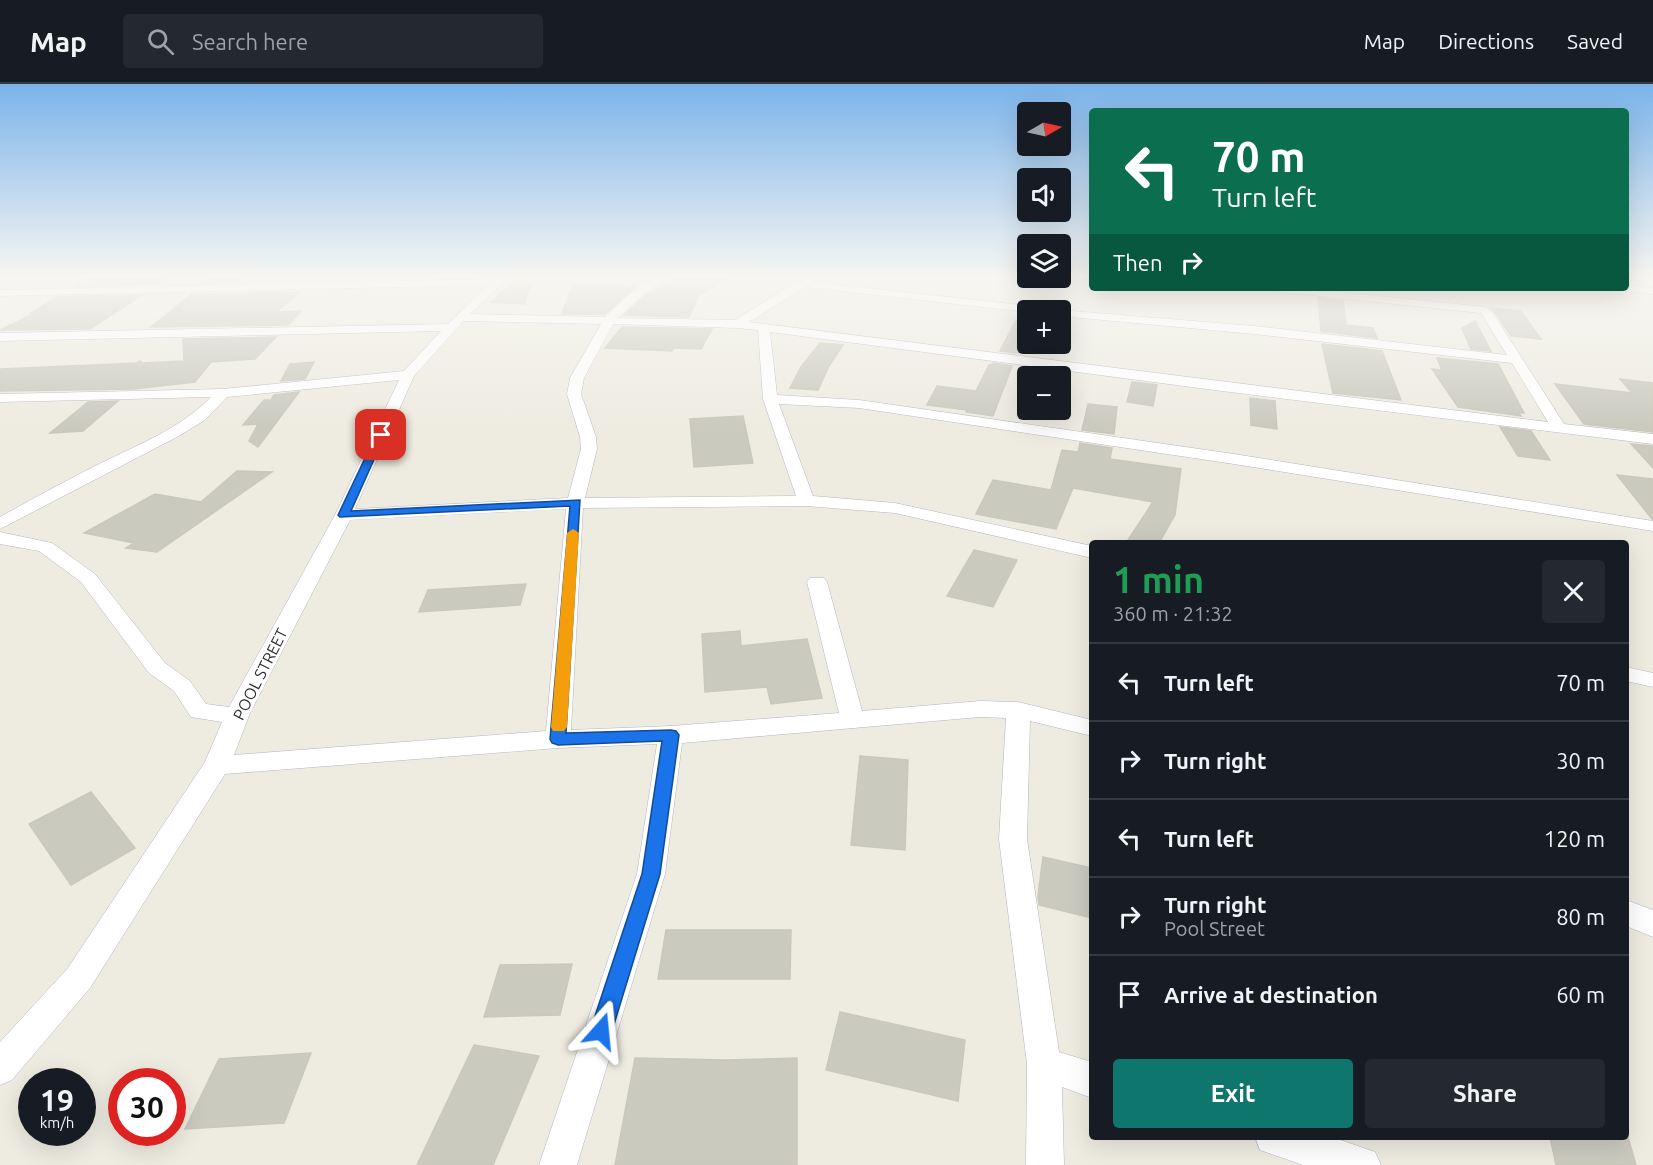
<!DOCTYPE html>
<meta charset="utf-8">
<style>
body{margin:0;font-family:Ubuntu,sans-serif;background:#242831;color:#f1f3f6;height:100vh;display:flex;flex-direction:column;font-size:22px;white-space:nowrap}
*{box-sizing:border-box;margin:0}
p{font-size:20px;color:#9ea1a6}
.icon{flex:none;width:33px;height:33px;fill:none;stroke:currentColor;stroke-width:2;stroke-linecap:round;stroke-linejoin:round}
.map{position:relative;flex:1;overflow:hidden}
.drawer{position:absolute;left:1089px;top:456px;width:540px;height:600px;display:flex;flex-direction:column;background:#171b24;border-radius:6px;box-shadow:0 6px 24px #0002}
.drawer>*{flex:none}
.guide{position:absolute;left:1089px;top:24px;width:540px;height:183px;border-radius:6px;box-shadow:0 6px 24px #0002;background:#0b6e4f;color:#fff;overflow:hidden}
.needle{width:39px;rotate:81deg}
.fabs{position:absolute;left:1017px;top:18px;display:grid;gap:12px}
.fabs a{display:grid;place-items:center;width:54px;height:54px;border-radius:6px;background:#171b24;box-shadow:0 6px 24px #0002;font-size:30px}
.speed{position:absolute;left:18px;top:984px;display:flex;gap:12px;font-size:30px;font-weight:700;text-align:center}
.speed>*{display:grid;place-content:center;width:78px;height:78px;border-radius:50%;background:#171b24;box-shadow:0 6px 24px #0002;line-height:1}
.speed small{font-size:15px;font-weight:400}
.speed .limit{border:9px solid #d22;background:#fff;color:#111}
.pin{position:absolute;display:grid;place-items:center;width:51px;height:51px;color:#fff;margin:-26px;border-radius:12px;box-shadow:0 3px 9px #0006}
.me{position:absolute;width:66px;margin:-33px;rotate:18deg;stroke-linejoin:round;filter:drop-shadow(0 0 4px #0008)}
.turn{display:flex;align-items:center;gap:21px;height:126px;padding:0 24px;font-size:27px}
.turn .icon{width:78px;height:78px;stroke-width:2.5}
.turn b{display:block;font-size:42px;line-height:51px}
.then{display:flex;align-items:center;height:57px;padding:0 24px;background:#0003;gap:12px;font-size:22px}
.round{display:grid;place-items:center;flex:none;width:63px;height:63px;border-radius:6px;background:#242831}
.summary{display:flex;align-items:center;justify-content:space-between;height:102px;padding:0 24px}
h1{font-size:36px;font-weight:600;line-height:45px;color:#1e9e55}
.primary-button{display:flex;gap:12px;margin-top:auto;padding:12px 24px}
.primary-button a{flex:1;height:69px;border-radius:6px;background:#0f766e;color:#fff;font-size:24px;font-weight:600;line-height:69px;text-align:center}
.primary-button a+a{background:#242831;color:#f1f3f6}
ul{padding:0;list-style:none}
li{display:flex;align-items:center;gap:18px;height:78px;padding:0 24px;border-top:2px solid #363941}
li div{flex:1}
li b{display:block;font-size:22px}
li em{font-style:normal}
header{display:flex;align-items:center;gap:36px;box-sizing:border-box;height:84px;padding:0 30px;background:#171b24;border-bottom:2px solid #363941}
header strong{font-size:28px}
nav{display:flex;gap:33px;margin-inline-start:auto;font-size:21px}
.search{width:420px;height:54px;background:#242831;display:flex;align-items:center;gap:15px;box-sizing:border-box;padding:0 21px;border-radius:6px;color:#9ea1a6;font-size:22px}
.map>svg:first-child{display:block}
.building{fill:#cacabf;stroke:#cac8ba;stroke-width:1.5}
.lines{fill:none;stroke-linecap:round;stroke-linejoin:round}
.minor-casing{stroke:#b5b4c0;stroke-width:1}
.minor{fill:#fff;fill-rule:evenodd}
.route{fill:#1a73e8;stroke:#114b97;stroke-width:1.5}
.slow{fill:#f59e0b}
.labels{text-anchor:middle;stroke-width:6;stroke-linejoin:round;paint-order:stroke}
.street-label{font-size:16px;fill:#2e2e2e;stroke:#fff}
</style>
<header>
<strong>Map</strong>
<div class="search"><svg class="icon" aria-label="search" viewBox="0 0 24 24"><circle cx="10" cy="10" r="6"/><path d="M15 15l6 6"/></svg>Search here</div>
<nav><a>Map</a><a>Directions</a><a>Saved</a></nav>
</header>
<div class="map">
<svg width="1653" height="1081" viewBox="0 0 1653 1081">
<rect width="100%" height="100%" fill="#eeece1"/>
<!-- building -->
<path class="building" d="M93,191H172L158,200L75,202Z
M215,191H247L237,198L205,199Z
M685,191H736L700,210L689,233L624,231L646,211Z
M514,198H532L524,220L491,218Z
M573,200L637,202L605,230H562Z
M300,208L276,228L301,227L288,241L151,243L192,210Z
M142,211L90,245L0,246L35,229H31L57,213Z
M1318,214L1343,217L1346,241L1373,244L1377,254L1321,247Z
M1492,224L1521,227L1541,255L1511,252Z
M1016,236L1028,242V248L1018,269L1000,267Z
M1475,237L1491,267L1471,265L1462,244Z
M622,243L712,245L701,265L673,264L672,267L605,264Z
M276,253L255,275L211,278L195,298L133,305L0,307V285L136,279L140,277L142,279L184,277L183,255Z
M820,259L843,261L829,282L818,306L790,304L801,283Z
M1322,260L1382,267L1401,316L1333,309Z
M1437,274L1498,280L1524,329H1518L1521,332L1458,323L1432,285L1442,286Z
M314,278L305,295L281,297L290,280Z
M994,279L1012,282L993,332L966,328L967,326L927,321L937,302L976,307L989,281Z
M1620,295L1653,299V348L1584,340L1555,300L1632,309Z
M1132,298L1157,301L1153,322L1127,318Z
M299,308L258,363L249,357L258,340L243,341L264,316H271L274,311Z
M1250,314L1275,317L1277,345L1251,341Z
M118,317L83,347L50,349L88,318Z
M1088,320L1117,323L1114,350L1082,346Z
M743,332L753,379L694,383L690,335Z
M1500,343L1531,347L1550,376L1518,372Z
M1080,359L1112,364L1110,375L1181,385L1175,431L1159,459H1126L1153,418L1073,404L1056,445L976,430L993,396L1051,406L1062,366L1078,368Z
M1631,360L1653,362V384Z
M237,387L272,388L157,468L126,464L134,459L84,449L155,410L201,418Z
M1617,391L1653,395V435H1652Z
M974,466L1017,476L993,523L947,512Z
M526,500L520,521L419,528L428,506Z
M740,547L741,562L807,555L822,614L771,620L767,603L705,608L702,550Z
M860,672L908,676L905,766L851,761Z
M91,708L135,764L71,801L29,740Z
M1043,773L1092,784V834L1039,821L1038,812Z
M666,846H791L790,895H658Z
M572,880L560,931L484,933L500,881Z
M840,928L965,956L958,1017L826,986Z
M474,961L539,972L493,1081H417Z
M311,969L284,1039L185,1045L219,975Z
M635,974L726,976L797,974V1081H615Z
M1550,1053H1628L1636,1081H1556Z"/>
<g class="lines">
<!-- minor casing -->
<g class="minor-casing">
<path id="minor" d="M500,191H511L470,230L605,233C624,215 646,191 674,191L645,209L618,234L735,236L807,191H818L812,198L1039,223L1045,226L1028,228L805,203L749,238L1548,338L1512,279L1254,250L1060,232V226H1056H1060L1254,242L1507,271L1481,229L1272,207L1267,204H1303L1485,223L1491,226L1564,340L1653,350V360L1222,307L770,248L777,311L859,316L1234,370L1653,437V447L1234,380L859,324L779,320L813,412L895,419L1092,462V474L895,429L806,422L583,424L571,646L671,642L839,629L807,498L810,494H824L827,498L862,627L980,617L1018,618L1092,636V652L1030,637L1027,755L1059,968L1092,978V1014L1062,1003L1064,1081H1026L1027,980L999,755L1006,634L980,633L682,659L665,790L577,1081H539L637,790L657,660L558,664L225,690L90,904L12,996L0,1001V958L68,884L205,678L222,638L191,633L174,607L149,589L81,498L39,467L0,460V448L52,459L95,490L165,579L190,597L206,620L229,623L335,431L399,296L227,313L205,336L177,353L0,445V433C34,414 67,396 101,379C140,360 181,344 211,313L0,318V310L223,305L404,287L441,247L0,257V249L448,240L488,201L0,212V206L496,195ZM463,237L601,240L570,294L567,310L580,353L581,365L568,414L355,425L414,292ZM613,240L737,244L758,246L763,315L796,412L585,414L597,365L596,353L581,310L584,294ZM566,425L546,647L234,671L250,629L350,436Z
M1626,201L1653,204V210L1622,206L1621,204H1626Z
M1626,583L1653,589V603L1626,597Z
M1626,816L1653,826V853L1626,842Z
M1255,1053H1332L1375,1068L1381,1081H1303L1260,1066Z"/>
</g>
<!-- minor -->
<use href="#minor" class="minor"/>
</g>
<!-- sky -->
<linearGradient id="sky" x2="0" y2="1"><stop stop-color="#7bb3ea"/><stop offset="0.56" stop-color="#f7f6f2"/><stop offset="1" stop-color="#f7f6f2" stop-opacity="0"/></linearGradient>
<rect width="1653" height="343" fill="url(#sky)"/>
<!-- route -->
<path class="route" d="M381,348L385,351L351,427L580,416L566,649L671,646L676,647L679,651L660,790L612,947L609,954L601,957L593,954L590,947L642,790L662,657L558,661L552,659L550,655L570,422L340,433L338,431L376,351Z"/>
<!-- slow -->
<path class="slow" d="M573,445L579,449L567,643L564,647H553L551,643L567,449Z"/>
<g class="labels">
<!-- street labels -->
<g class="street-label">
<text transform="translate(260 590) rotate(-63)" y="6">POOL STREET</text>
</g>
</g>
</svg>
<div class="fabs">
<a><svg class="needle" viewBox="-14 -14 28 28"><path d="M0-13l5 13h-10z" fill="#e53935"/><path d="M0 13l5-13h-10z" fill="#9ea1a6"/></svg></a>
<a><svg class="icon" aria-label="sound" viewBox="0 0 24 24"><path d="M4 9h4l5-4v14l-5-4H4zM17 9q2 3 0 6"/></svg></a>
<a><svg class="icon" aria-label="layers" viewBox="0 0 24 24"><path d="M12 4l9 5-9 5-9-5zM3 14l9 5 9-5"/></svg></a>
<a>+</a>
<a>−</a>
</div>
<div class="speed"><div>19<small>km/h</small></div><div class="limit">30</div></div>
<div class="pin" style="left:381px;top:351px;background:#d93025"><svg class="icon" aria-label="arrive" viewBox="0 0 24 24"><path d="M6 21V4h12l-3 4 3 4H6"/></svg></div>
<svg class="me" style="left:601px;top:947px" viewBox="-20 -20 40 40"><path d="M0-17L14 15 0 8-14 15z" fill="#1a73e8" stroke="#fff" stroke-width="4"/></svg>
<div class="guide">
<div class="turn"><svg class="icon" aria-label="left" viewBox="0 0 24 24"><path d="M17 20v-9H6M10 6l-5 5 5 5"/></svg><div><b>70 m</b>Turn left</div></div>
<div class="then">Then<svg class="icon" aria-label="right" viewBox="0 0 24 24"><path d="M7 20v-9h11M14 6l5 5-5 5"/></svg></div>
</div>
<section class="drawer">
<div class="summary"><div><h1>1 min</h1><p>360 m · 21:32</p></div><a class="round"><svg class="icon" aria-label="close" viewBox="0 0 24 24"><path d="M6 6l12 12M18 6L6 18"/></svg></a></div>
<ul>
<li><svg class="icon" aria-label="left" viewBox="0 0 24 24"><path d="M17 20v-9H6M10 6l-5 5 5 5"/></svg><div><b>Turn left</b></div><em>70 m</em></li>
<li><svg class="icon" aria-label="right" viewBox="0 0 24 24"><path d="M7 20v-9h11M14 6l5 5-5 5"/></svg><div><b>Turn right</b></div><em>30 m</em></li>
<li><svg class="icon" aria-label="left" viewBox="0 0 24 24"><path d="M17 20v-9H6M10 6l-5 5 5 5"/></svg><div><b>Turn left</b></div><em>120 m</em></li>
<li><svg class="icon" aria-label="right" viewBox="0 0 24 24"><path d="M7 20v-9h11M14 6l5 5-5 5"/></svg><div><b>Turn right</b><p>Pool Street</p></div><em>80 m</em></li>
<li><svg class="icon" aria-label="arrive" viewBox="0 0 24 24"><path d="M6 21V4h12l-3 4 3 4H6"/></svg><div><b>Arrive at destination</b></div><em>60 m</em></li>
</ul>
<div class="primary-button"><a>Exit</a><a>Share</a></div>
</section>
</div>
